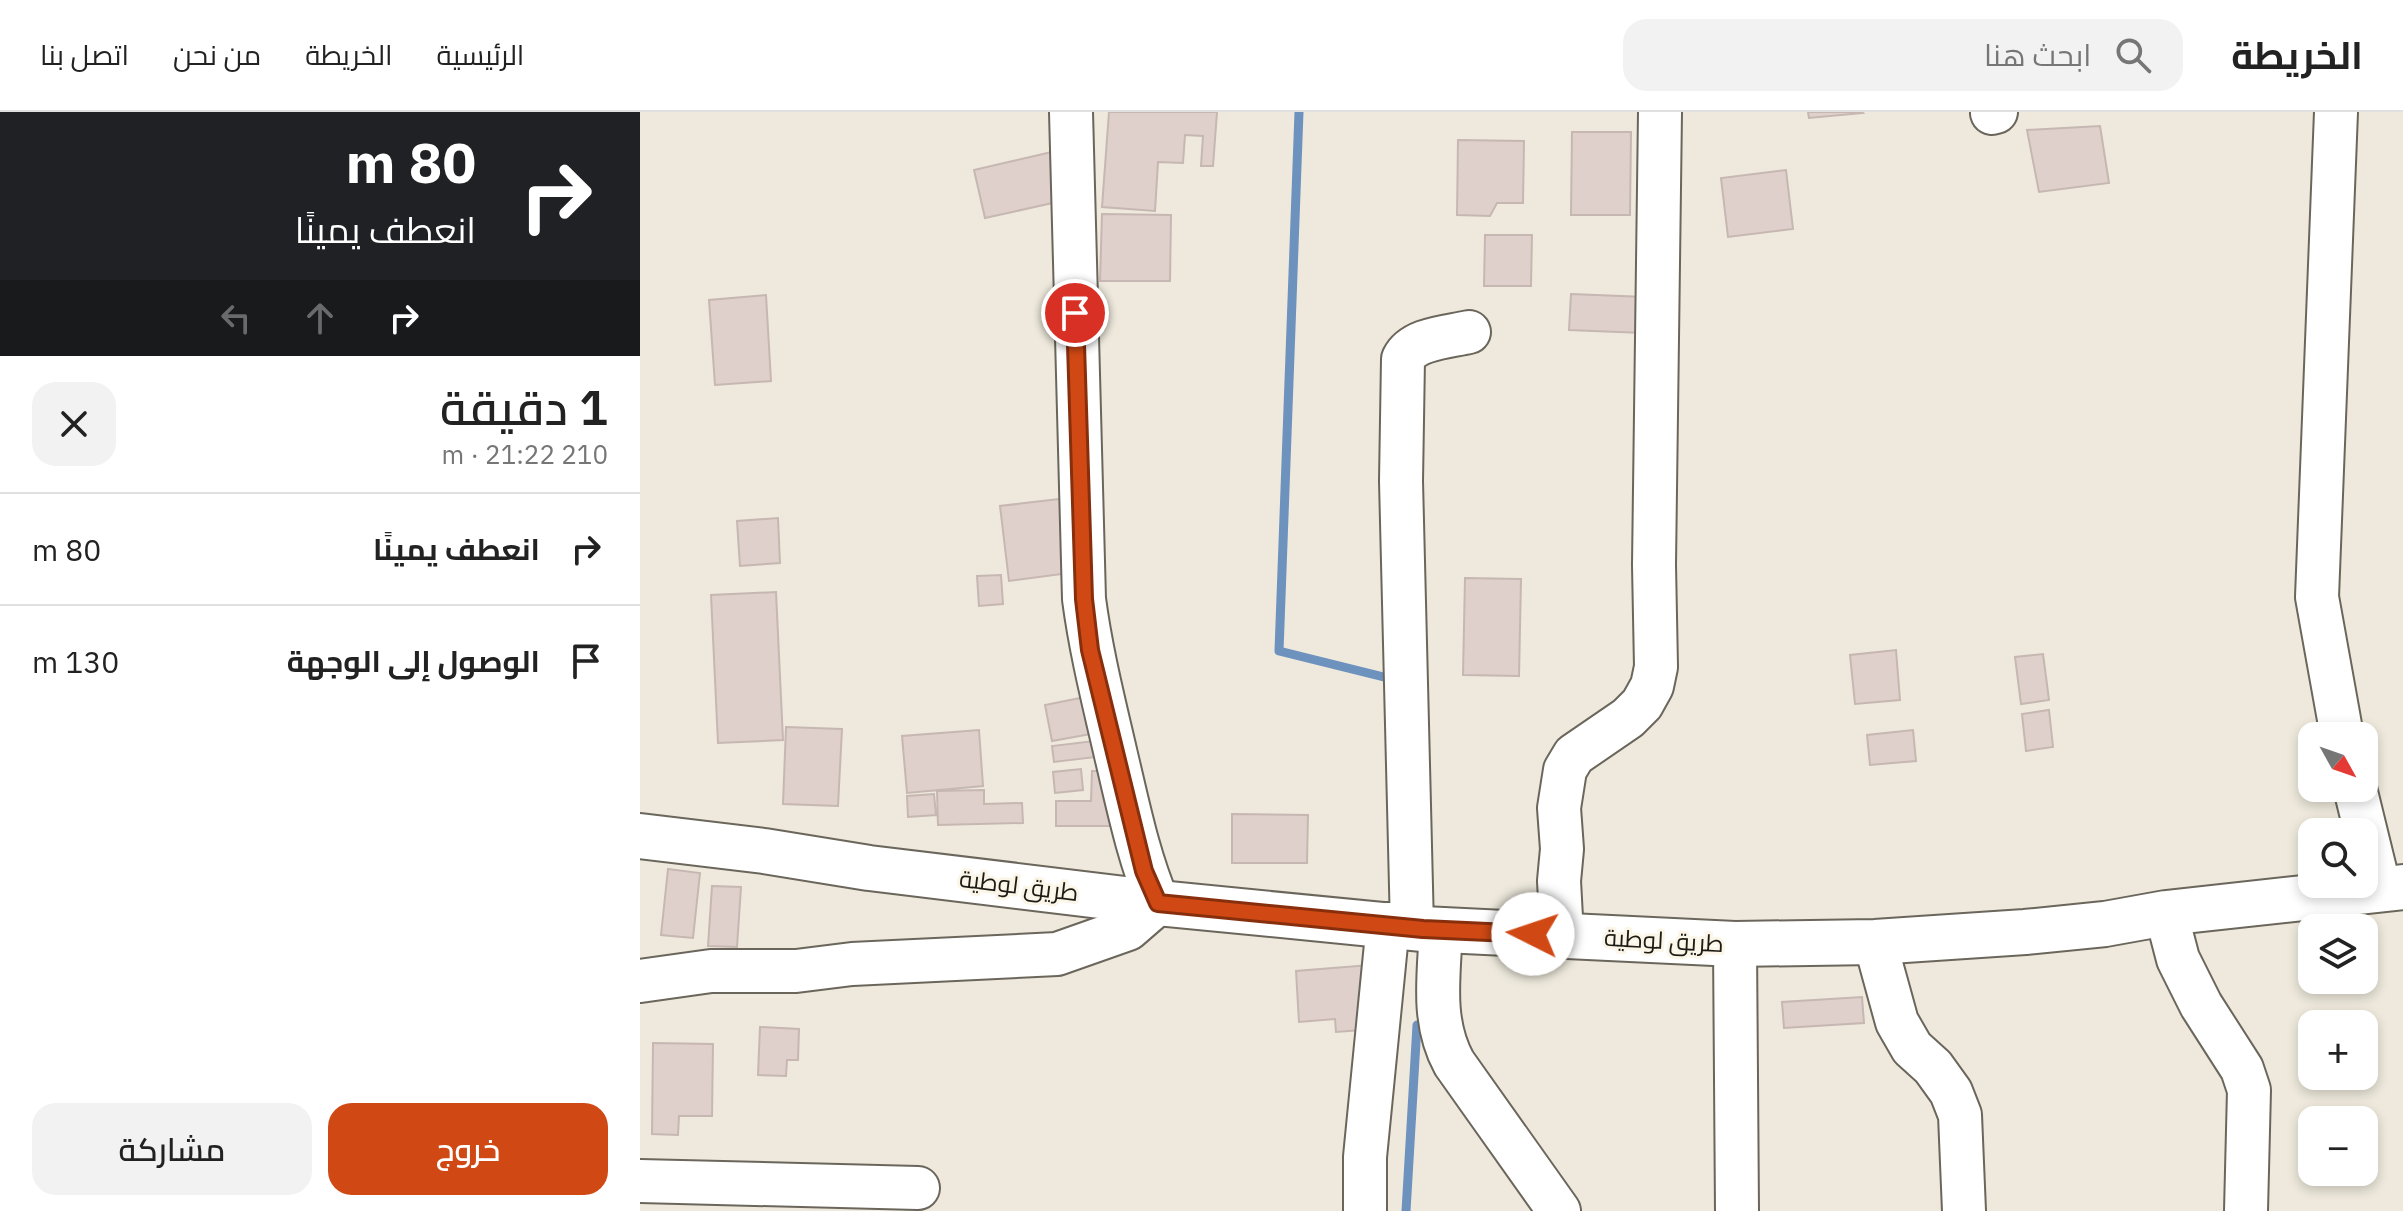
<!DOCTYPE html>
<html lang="ar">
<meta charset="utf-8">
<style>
body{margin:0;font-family:"IBM Plex Sans",Cairo,sans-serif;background:#f2f2f2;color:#222;direction:rtl;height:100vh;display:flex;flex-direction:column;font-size:30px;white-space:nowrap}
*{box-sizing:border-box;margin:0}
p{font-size:26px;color:#767676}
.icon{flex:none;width:44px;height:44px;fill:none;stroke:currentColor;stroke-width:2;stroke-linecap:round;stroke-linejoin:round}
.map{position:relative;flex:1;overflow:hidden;direction:ltr}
.drawer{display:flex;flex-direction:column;background:#fff;width:640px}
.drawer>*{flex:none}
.top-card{background:#202124;color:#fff;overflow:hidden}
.needle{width:52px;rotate:130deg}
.tools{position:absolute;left:1658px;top:610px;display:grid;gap:16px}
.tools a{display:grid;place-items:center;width:80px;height:80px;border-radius:16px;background:#fff;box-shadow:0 4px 12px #0003;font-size:40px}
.pin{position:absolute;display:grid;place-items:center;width:68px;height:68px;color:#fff;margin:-34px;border:4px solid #fff;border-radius:50%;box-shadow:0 2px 8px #0007}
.me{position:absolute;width:88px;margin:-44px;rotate:274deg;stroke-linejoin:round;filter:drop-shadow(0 0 6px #0008)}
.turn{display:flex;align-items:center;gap:28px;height:168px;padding:0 32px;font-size:36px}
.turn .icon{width:104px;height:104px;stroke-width:2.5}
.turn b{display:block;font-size:56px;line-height:68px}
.lanes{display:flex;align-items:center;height:76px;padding:0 32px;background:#0003;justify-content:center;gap:40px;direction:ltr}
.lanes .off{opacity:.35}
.round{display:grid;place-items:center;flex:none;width:84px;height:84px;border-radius:24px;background:#f2f2f2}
.overview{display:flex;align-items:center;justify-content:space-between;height:136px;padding:0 32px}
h1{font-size:48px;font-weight:600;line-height:60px}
.button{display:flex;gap:16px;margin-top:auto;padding:16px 32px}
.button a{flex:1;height:92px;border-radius:24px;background:#d04914;color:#fff;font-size:32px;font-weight:600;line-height:92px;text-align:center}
.button a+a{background:#f2f2f2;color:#222}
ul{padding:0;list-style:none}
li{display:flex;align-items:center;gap:24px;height:112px;padding:0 32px;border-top:2px solid #e0e0e0}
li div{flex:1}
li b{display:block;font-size:30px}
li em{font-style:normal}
header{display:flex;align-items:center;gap:48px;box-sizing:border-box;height:112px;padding:0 40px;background:#fff;border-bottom:2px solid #e0e0e0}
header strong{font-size:38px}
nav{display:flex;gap:44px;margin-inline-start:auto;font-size:28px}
.search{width:560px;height:72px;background:#f2f2f2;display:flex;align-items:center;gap:20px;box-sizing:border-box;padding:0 28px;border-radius:24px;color:#767676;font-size:30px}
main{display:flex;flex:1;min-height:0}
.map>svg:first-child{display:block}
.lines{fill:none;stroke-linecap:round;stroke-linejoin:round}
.stream{stroke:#6d92bd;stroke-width:9}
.building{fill:#dfd0cb;stroke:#c6b7b2;stroke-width:2}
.minor-casing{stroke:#6b665b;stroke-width:46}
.major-casing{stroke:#6b665b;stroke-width:48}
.minor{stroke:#fff;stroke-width:42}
.major{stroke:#fff;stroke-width:44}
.route-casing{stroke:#872f0d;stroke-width:20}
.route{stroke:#d04914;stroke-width:14}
.labels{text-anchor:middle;stroke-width:6;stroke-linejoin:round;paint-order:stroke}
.street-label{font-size:24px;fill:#1d1b16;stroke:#fcf6e9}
</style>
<header>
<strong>الخريطة</strong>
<div class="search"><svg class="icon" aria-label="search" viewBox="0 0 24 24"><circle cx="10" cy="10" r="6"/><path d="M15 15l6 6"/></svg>ابحث هنا</div>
<nav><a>الرئيسية</a><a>الخريطة</a><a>من نحن</a><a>اتصل بنا</a></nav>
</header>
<main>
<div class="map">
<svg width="1763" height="1099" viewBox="0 0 1763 1099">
<rect width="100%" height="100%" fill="#eee9dc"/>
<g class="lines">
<!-- stream -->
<path class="stream" d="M659,0L639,539L756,568
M766,1099L777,913"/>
</g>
<!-- building -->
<path class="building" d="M469,0H577L573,54H561L563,24L545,23L543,51L518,50L515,99L462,95Z
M1168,0H1222L1223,1L1169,6Z
M1460,14L1469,71L1399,80L1387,18Z
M932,20H991L990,103H931Z
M818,28L884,29L883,91H857L850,104L817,103Z
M416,39L426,88L345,106L334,58Z
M1146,58L1153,117L1088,125L1081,66Z
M462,102L531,103L530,169H460Z
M845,123H892L891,174H844Z
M931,182L1005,185L1003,221L929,218Z
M126,183L131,269L75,273L69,188Z
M436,385L445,459L369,469L360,394Z
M138,406L140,451L100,454L97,409Z
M361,463L363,492L339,494L337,464Z
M825,466L881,467L879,564L823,563Z
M136,480L143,628L78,631L71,483Z
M1256,538L1260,588L1215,592L1210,543Z
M1403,542L1409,588L1381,592L1375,545Z
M455,583L462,620L412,629L405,593Z
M1409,598L1413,635L1386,639L1382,602Z
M146,615L202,617L198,694L143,692Z
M339,618L343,674L267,681L262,624Z
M1273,618L1276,649L1230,653L1227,623Z
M454,629L456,645L414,650L412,634Z
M441,657L443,678L415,681L413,660Z
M452,659H478V714H416V689H451Z
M344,678V692L382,691L383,711L298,713L297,679Z
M294,682L296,703L268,705L267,684Z
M592,702L668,703L667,751H592Z
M28,757L60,761L53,826L21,823Z
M72,774L101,775L97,835L68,834Z
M730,853L735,917L696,920L695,907L659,910L656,859Z
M1222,885L1224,911L1144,916L1142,890Z
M120,915L159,917L158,948H147L146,964L118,963Z
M13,931L73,932L72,1004H39L38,1023L12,1022Z"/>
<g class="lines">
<!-- minor casing -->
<g class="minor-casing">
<path id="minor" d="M1696,0L1677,485L1702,624
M1352,1L1356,0
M1715,676L1740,778
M1526,801L1538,847L1561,893L1602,957L1609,978L1606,1099
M772,815L761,369L763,247C773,226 808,225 829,220
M801,817C799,863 791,909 814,951L919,1099
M922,824L919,769L922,737L919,696L925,658L934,643L988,606L1002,592L1012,574L1016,555L1014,453L1020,0
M1235,830L1257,910L1272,936L1293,955L1311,980L1320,1003L1324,1099
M1095,832L1097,1099
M0,869L71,859H156L212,852L417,842L488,817L518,791C498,744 488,693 476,643C464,591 451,540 444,487L431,0
M0,1069L278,1076
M725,1099V1045L748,812"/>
</g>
<!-- major casing -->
<g class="major-casing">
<path id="major" d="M0,724L124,739L229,756L518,791L783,817L1095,832L1235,830L1385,820L1465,812L1526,801L1763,775"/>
</g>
<!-- minor -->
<use href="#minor" class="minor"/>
<!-- major -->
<use href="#major" class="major"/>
</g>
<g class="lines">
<!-- route casing -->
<g class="route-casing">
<path id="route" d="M435,201L444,487L450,538L504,759L518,791L783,817L893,822"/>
</g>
<!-- route -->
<use href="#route" class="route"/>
</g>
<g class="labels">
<!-- street labels -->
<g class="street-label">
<text transform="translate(379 774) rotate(7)" y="8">طريق لوطية</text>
<text transform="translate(1024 829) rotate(3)" y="8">طريق لوطية</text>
</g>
</g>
</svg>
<div class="tools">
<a><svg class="needle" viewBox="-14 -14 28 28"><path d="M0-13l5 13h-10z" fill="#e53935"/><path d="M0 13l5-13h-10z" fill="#767676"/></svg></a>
<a><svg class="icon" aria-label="search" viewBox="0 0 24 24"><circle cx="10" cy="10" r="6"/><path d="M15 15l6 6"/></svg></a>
<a><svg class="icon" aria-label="layers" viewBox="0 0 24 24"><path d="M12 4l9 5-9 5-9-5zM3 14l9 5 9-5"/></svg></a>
<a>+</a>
<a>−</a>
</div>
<div class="pin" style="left:435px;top:201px;background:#d93025"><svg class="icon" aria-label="arrive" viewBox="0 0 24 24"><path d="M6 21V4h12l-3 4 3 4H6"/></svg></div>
<svg class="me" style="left:893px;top:822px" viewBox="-20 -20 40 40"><circle r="19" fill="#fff"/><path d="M0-13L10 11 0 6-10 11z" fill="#d04914"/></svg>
</div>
<section class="drawer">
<div class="top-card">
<div class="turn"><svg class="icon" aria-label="right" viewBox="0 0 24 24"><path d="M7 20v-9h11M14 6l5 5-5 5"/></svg><div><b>80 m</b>انعطف يمينًا</div></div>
<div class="lanes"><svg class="icon off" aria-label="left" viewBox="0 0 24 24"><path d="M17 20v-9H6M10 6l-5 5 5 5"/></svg><svg class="icon off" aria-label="ahead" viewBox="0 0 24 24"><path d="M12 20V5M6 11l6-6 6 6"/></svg><svg class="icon" aria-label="right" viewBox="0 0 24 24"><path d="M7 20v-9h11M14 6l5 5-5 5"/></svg></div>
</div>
<div class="overview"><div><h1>1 دقيقة</h1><p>210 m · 21:22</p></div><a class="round"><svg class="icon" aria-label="close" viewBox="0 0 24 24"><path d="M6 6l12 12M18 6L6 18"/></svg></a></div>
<ul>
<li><svg class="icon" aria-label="right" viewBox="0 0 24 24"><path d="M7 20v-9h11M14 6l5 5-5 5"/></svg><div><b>انعطف يمينًا</b></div><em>80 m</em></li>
<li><svg class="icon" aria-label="arrive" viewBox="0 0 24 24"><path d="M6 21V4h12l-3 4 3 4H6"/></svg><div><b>الوصول إلى الوجهة</b></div><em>130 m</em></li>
</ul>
<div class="button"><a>خروج</a><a>مشاركة</a></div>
</section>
</main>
